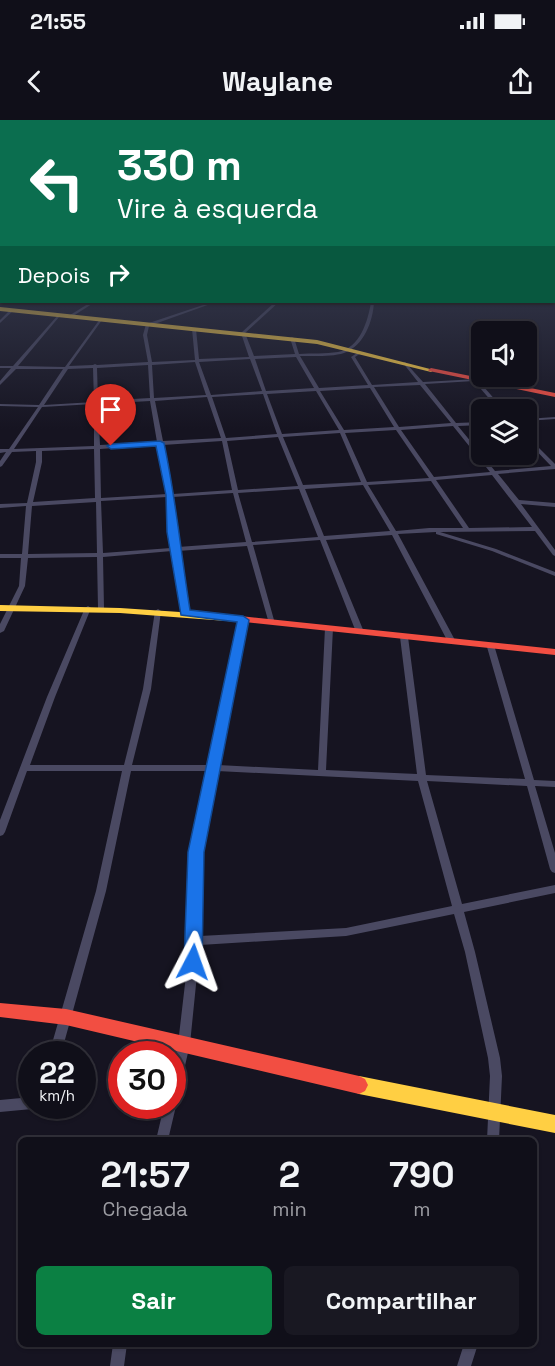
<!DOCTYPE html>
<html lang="pt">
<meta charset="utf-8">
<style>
body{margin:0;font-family:"Space Grotesk",sans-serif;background:#191822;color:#f1f3f6;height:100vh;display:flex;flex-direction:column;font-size:22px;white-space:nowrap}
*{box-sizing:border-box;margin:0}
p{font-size:20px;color:#9c9ca2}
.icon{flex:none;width:33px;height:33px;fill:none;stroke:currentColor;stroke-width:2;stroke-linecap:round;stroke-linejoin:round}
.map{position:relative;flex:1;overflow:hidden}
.side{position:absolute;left:18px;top:1017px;width:519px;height:210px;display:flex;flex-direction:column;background:#100f19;border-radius:9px;box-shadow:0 2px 4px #0004,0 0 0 2px #302f38}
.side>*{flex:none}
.top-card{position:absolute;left:0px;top:0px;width:555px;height:183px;box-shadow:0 2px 4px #0004,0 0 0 2px #302f38;background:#0b6e4f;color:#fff;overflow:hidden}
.controls{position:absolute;left:471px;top:201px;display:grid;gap:12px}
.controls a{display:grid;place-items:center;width:66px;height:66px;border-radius:9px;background:#100f19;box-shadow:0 2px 4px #0004,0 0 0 2px #302f38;font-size:30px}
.speed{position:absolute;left:18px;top:921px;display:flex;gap:12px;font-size:30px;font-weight:700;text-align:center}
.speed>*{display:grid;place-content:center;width:78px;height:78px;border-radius:50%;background:#100f19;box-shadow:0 2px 4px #0004,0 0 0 2px #302f38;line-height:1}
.speed small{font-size:15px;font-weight:400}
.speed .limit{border:9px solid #d22;background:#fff;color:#111}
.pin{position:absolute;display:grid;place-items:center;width:51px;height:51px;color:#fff;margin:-62px -26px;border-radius:50% 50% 50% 0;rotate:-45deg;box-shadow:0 0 6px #0007}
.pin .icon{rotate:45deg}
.me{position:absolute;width:66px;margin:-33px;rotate:4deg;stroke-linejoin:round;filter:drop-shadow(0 0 4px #0008)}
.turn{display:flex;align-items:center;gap:21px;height:126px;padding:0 18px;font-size:27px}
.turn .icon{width:78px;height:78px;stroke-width:2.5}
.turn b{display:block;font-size:42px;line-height:51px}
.then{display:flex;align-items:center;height:57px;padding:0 18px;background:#0003;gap:12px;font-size:22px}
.eta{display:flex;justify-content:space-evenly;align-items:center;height:102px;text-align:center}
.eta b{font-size:36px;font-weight:700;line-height:42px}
.button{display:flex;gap:12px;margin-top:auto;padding:12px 18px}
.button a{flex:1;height:69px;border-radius:9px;background:#0b8043;color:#fff;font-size:24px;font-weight:700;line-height:69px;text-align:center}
.button a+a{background:#191822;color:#f1f3f6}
.status{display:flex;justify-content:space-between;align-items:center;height:42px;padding:0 30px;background:#100f19;direction:ltr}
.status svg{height:16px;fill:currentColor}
header{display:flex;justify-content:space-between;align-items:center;height:78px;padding:0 18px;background:#100f19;font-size:27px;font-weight:700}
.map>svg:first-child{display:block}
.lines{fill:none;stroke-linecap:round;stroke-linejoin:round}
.street{fill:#4a4962;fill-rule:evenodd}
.slow{fill:#ffcf43;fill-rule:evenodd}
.jam{fill:#f24e42;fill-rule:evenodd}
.route{fill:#1a73e8;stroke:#114b97;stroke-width:1.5}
</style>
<div class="status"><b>21:55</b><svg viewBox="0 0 49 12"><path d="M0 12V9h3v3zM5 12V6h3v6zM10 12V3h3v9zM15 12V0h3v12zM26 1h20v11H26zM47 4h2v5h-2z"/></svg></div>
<header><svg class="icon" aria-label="back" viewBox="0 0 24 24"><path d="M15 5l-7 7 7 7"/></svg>Waylane<svg class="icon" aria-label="share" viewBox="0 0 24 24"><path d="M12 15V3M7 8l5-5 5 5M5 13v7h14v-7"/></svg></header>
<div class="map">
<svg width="555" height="1246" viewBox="0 0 555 1246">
<rect width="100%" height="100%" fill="#161421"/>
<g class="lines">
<!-- street -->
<path class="street" d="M0,147H2V149H0Z
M555,149V152H554V150Z
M0,157H2V159H0Z
M554,173H555V176H554Z
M91,182H95L70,198L67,197Z
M212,182H216L149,206L147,215L152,242L195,240L192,209L194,208L196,209L199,239L249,237L241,213L275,182H279L245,213L254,236L295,234L290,218L292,217L294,218L299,234C312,233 325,234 338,232C360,228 368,201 371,182H374C373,201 364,226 344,233C332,237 312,236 300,236L319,268L368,265L351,237L360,231L361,233L355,237L372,265L418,262L403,243L405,242L423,262L477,259L504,290H499L474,261L425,264L456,303L482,302V305L458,306L495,351L551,346L526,320V315L555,344V349L498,354L519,380L555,383V387L521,384L555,430V436L553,435L535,411L440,412L496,429L555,452V456L492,431L436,414V412L398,414L456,522L452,524L448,522L392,415L326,420L364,512L360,514L356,512L320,420L253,425L274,500L271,502L268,500L247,426L178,431L188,493L185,495L182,493L172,431L103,437L104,488L101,490L98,488L97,437L28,438L25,466L4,511L0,513V504L19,466L21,438H0V434H22L26,386L0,388V384L27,383L36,342V331L12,332L2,346L0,347V341L6,332L0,333V329H9L38,287L0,286V284L39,285L63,249H16L0,265V261L11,248H0V246H13L58,195L59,197L18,246L65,247L100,199L102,200L69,246L93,245L95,244L97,245L148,242L143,215L146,204ZM296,237L314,268L266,271L255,239ZM250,239L262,271L211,275L199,242ZM195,242L206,275L154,278L152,245ZM148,245L150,278L98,281L97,248ZM93,248L94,282L44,285L68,249ZM420,265L451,303L399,307L374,267ZM370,268L394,307L344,310L320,271ZM316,271L339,310L282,314L267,274ZM263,274L277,314L226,318L212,277ZM207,277L221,318L163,321L155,281ZM150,281L157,322L100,325L98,284ZM94,284V326L14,329L42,287ZM453,306L490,352L434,357L401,310ZM396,310L429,358L367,362L345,313ZM340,313L361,362L303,365L283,317ZM278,317L298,366L238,370L227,321ZM222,321L232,370L173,374L163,325ZM158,325L167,374L101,378L100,329ZM94,329L95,378L33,382L42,342V331ZM492,355L532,407L469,408L436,360ZM431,361L463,408H429L396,411L368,365ZM363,365L390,411L324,416L305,369ZM299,369L318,417L252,422L238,373ZM233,373L246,422L178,427L175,412L173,377ZM167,377L169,412L171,428L103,433L101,381ZM96,382L97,433L28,434L32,386Z
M11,189L14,190L0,203V200Z
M555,297V299L526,301V299Z
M88,486L91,488L55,577L30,645H124L143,569L155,491L158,489L161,491L151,569L132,645H209L240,500L243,498L246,500L218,645L318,650L325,508L329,506L333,508L326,650L417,654L400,517L404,515L408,517L426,655L525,659L487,527L491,525H494L534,660L555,661V667L535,666L555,733V753L552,752L550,749L527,666L427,661L462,784L555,765V773L464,792L475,832L500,938L502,956L499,1020H487L490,956L488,938L465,832L454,794L346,816L200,825L190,924L178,976L176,980L173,981L176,986L168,1020H156L164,986H172V949L178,924L190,821L191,732L208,651H131L106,771L61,934H49L96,771L122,651H27L5,712L3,715L0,716V700L47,577L85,488ZM217,651L418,661L452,786L346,808L200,816L201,732Z
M32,977V986H37L36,987L32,989L0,992V980Z
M113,1224H127L124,1246H110Z
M464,1224H478L471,1246H457Z"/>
<!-- slow -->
<path class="slow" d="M0,187L317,220L434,250L431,252L317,224L0,191Z
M0,485L120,488L240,496L245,499L240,502L120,493L0,491Z
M359,956L555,995V1013L359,974L353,971L350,965L353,959Z"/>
<!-- jam -->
<path class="jam" d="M554,164L555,165V169L554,168Z
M431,248L555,273V277L429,251L428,250Z
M240,496L555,529V535L236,501L235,499Z
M0,883L66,889L359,956L365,959L368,965L365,971L359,974L66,905L0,897Z"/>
</g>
<!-- sky -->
<linearGradient id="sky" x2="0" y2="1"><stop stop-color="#0c0b12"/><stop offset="0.44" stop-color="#363a4e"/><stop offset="1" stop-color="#363a4e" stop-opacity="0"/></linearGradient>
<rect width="555" height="309" fill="url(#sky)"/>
<!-- route -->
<path class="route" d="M160,321L164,323C176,379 181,434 190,490L243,496L249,500L204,732L202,842L199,847L193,850L187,847L184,842L188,732L237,502L181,495L167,412L166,375L156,326L111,329L107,326L111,324Z"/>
</svg>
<div class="controls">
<a><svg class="icon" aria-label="sound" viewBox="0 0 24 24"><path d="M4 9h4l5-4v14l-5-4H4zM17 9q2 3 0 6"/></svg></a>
<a><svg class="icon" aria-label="layers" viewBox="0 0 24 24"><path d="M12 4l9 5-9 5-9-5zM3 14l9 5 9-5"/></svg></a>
</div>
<div class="speed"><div>22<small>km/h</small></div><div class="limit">30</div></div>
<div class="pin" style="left:111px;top:326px;background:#d93025"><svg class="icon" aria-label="arrive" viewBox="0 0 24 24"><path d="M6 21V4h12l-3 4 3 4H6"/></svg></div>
<svg class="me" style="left:193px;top:842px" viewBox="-20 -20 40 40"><path d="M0-17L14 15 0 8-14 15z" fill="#1a73e8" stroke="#fff" stroke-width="4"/></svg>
<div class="top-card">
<div class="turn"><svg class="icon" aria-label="left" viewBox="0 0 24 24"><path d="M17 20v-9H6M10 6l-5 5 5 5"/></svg><div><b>330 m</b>Vire à esquerda</div></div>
<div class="then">Depois<svg class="icon" aria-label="right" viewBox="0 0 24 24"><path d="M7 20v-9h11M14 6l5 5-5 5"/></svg></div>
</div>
<section class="side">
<div class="eta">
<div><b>21:57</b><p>Chegada</p></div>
<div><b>2</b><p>min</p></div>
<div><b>790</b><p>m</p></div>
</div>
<div class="button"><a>Sair</a><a>Compartilhar</a></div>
</section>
</div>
